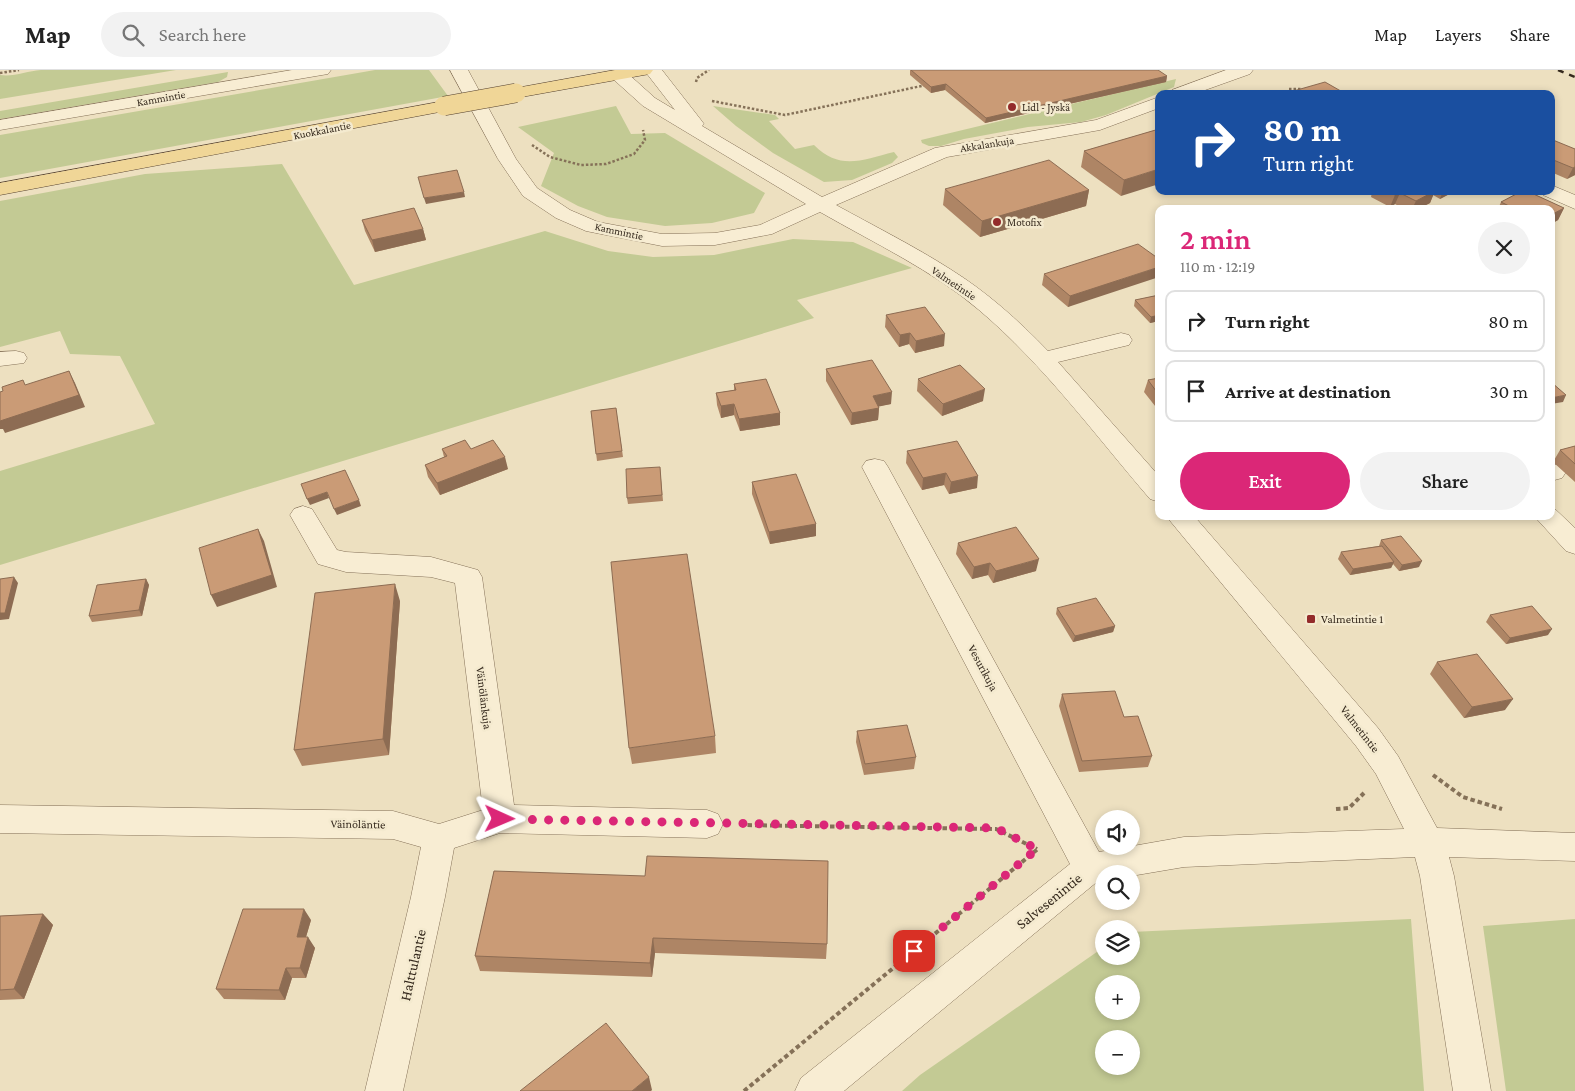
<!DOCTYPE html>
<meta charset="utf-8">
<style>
body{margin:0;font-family:"Crimson Pro",serif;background:#f2f2f2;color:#222;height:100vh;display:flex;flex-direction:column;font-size:19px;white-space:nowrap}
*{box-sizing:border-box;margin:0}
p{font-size:16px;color:#767676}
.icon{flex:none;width:28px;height:28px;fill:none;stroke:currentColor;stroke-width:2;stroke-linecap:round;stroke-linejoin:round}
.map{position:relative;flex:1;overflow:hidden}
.panel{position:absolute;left:1155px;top:135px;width:400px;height:315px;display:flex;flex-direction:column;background:#fff;border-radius:10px;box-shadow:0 2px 8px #0003}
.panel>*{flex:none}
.banner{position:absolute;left:1155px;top:20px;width:400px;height:105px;border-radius:10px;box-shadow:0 2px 8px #0003;background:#1a4fa0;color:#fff;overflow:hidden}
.fabs{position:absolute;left:1095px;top:740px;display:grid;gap:10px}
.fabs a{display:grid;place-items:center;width:45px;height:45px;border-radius:50%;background:#fff;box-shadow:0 2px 8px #0003;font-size:25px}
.pin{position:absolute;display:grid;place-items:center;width:42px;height:42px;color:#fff;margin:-21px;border-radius:10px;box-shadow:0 2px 8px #0006}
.me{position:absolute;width:55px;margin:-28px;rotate:91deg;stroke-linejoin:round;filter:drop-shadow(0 0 4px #0008)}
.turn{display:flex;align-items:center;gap:18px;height:105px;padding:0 25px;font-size:22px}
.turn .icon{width:65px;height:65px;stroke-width:2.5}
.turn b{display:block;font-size:35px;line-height:42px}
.round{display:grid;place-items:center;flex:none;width:52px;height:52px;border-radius:26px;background:#f2f2f2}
.summary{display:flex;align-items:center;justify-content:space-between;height:85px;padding:0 25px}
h1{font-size:30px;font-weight:600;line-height:38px;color:#db2777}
.cta{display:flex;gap:10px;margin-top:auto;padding:10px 25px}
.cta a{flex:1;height:58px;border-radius:30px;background:#db2777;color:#fff;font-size:20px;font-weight:600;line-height:58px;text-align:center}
.cta a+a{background:#f2f2f2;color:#222}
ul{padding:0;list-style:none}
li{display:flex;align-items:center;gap:15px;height:62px;margin:0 10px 8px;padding:0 15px;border:2px solid #e0e0e0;border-radius:10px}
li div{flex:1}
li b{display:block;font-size:19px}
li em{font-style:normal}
header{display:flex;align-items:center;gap:30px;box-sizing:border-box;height:70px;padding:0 25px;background:#fff;border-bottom:1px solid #e0e0e0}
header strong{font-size:24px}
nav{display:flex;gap:28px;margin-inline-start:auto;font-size:18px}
.search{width:350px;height:45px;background:#f2f2f2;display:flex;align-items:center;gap:12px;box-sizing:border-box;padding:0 18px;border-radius:28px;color:#767676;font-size:19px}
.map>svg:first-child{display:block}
.green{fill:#c3ca94;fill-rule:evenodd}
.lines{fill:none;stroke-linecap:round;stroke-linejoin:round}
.minor-casing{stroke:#857158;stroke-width:1}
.major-casing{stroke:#533f2d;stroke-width:1}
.path-far1{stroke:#857158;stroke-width:2.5;stroke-dasharray:2.5 2;stroke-linecap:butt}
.path{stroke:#857158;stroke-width:4;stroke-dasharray:4.5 3;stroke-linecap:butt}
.minor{fill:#f8edd3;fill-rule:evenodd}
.major{fill:#f0d697;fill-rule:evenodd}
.rail{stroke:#35291d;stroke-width:2.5;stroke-dasharray:6 6;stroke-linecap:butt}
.major-bridge-casing{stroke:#533f2d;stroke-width:20;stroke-linecap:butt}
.major-bridge{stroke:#f0d697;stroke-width:19}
.wall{fill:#ae8565}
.shaded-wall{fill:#8d6c53}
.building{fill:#ca9b76;stroke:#8d6c53}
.route{stroke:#db2777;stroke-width:9;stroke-dasharray:0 16.2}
.poi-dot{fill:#932b2a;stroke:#f4eacf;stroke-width:2}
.labels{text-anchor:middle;stroke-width:5;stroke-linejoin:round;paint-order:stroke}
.far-street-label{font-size:11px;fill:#35291d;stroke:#f4eacf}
.far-poi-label{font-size:11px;fill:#35291d;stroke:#f4eacf;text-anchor:start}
.poi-label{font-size:12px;fill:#35291d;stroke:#f4eacf;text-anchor:start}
.street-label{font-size:12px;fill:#35291d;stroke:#f4eacf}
.near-street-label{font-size:15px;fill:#35291d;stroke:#f4eacf}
</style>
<header>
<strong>Map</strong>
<div class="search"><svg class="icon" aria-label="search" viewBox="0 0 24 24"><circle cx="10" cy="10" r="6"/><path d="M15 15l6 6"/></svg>Search here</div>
<nav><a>Map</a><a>Layers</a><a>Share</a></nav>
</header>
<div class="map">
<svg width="1575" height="1021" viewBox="0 0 1575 1021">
<rect width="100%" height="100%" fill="#ede0c0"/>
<!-- green -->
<path class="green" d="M41,0H176L0,29V5C14,7 27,1 41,0Z
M375,0H429L448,26L0,108V65Z
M228,2L227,7L218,12L0,49V41Z
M1176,9L1174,17L1106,45L1081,52L1028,57L964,69L941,76H929L922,73L921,70Z
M616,36L631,64L665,63L765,123L754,143L712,153L665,156L607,147L578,136L541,116L554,83L518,57Z
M713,36L775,45L779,49L769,51L795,79L814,75C840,101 862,90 894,82L898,87L892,93L852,110L824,112L773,83L736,56Z
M282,94L354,215L545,161L608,181L653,187L714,185L793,169L853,172L912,198L797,230L814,248L0,495V401L155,354L120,286L70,284L60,261L0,277V131L145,104Z
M1411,849L1424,1021H902L920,1005L1104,877V886H1131V862ZM1104,914H1131V941H1104ZM1104,969H1131V996H1104Z
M1575,849V1021H1506L1483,856Z"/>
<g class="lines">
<!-- minor casing -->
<g class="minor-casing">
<path id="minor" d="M292,0H331L328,4L322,5L0,60V50Z
M450,0H468L516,89L537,118L570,140L598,152L662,164L715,163L760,155L806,134L643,36L613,9L610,5L613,1H625L655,28L675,40L644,0H662L701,50L704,54L702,56L822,127L935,78L1096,50L1159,27V38L1100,60L947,87L836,135C874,156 914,176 950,199C987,222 1018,250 1048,281L1121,263L1129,265L1132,270L1129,275L1058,292L1159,406V432L1150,429C1095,365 1044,295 979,240C932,200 874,173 820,142L772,164L715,175L662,176L586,161L556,148L523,126L498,89Z
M1226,0H1253L1250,4L1194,24H1169L1172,20Z
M1551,115L1575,125V139L1543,125L1540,121H1551Z
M16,281L24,283L27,288L24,293L0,296V282Z
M875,389L884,391L888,397L1099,782L1184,767L1404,759L1376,704L1356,676L1166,446H1194L1378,658L1398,686L1437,758L1575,763V791L1449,787L1454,806L1491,1021H1453L1420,806L1415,787L1184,797L1131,806V804H1104V810L1098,811L844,1021H795L801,1008L1070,794L862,397L866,391Z
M1551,394L1562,396L1566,402L1562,408L1551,411Z
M303,436L312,439L337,480L346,482L431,487L478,500L482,507L514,735L707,740L718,744L723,754L718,764L707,768L500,763L454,778L445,827L403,1021H365L411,827L421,777L393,769L0,763V735L393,741L439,754L483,740L455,513L431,507L346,502L318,494L290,445L294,439Z
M1551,438L1556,440L1575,458V484L1566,481L1534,446H1551Z"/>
</g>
<!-- major casing -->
<g class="major-casing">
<path id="major" d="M615,0H653L650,4L644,5L516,28L510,27L507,23L510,19L516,18Z
M444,31L450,32L453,36L450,40L0,125V113Z"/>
</g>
<!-- path-far1 -->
<path class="path-far1" d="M0,3L19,0
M696,12L697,8L709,0
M1289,19H1302
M712,31L785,45L926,15
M532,75L550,87L581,95L606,94L634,84L645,70L643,60"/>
<!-- path -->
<path class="path" d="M1433,705L1463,727L1502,739
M1336,739L1349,738L1364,723
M740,755L996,759L1037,779
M744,1021L1039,778"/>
<!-- minor -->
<use href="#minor" class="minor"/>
<!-- major -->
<use href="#major" class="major"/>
<!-- rail -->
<path class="rail" d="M1558,0L1575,7"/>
<!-- major-bridge casing -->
<g class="major-bridge-casing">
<path id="major-bridge" d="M444,36L516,23"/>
</g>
<!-- major-bridge -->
<use href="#major-bridge" class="major-bridge"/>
</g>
<!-- wall -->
<path class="wall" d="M910,0L1167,6L1166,12L985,53L945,20L931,23L910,5Z
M1159,59L1121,126L1081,97L1084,81Z
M1551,70L1575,79V105L1567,109L1551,102Z
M945,119L1089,120L1086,136L980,167L943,135Z
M1371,121H1455L1440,129L1433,125L1430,133L1418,139H1404L1395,134L1390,137L1371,127L1372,122Z
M1522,121H1527L1564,138L1558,150L1551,154V139H1498L1501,132Z
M362,150L423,159L426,170L375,182L365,161Z
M1159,189L1068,237L1042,215L1044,204Z
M1159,225V251L1150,253L1134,236L1135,230Z
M886,245L944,276L915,283L909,274L899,277L885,257Z
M826,299L891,334L879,336V338L878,350L851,355L826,311Z
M1159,308V341L1144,322L1148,310Z
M918,309L983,331L942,346L917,321Z
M734,314L780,343V355L740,361L734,345L721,348L717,335L716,323L734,320Z
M616,338L623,387L597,391L591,341Z
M1575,376V412L1553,392L1560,380Z
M442,379H471L508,399L440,425L428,407L425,395L444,387Z
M907,381L977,418L949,424L944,415L922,420L906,393Z
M660,397L663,431L628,434L627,428Z
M752,412L816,454V466L770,474L752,424Z
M1381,470L1419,497L1399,501L1393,494L1391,498L1350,505L1338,489L1341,482L1379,476Z
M958,473L1036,501L993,513L988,505L972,509L956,484Z
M146,509L149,515L142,546L92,552L89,546Z
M400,531L389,685L302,696L294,680Z
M1057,538L1115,556L1113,562L1073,572L1056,544Z
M1490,545L1548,565L1506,574L1486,552Z
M1437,592L1505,640L1464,648L1430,604Z
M1062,624L1124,647L1152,686L1148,697L1079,702L1059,636Z
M857,661L916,687L914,699L864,705L856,672Z
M715,666L716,683L632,694L629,678Z
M494,801L827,874L826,889L655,883L652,907L480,901L475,886Z
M43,844L53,855L24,929L0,930V846Z
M311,850L306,867L315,878L306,908H292L285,930L224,929L216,919Z"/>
<!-- shaded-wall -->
<path class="shaded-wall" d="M1167,6L1166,12L985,53L986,48Z
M946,14L945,20L931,23V17Z
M1575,97V105L1567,109L1573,98Z
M1159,99V114L1121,126L1124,110Z
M1089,120L1086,136L980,167L982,151Z
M1435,121L1430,133L1418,139H1412L1416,131Z
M1443,121H1455L1440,129Z
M464,122L465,127L426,134L424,128Z
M1400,123L1395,134L1390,137L1395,125Z
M1564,138L1558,150L1551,154V145Z
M423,159L426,170L375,182L372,170Z
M1159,197V207L1068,237L1070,226Z
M1159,245V251L1150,253L1151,247Z
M910,263L909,274L899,277L900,265Z
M945,264L944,276L915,283L916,271Z
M69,301L75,313L85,337L5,363L3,359H0V351Z
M985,319L983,331L942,346L943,334Z
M892,322L891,334L872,338L873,326Z
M1566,325L1563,332L1551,334V328Z
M734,334V345L721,348V336Z
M879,338L878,350L851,355L852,343Z
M780,343V355L740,361L739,349Z
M505,387L508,399L440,425L437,413Z
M946,403L944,415L922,420L923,408Z
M978,406L977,418L949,424L951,412Z
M327,422L329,428L310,435L307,429Z
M359,430L361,436L337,445L334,439Z
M816,454V466L770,474L769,462Z
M258,459L264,471L277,517L217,537L211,525Z
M1039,489L1036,501L993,513L996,501Z
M1422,491L1419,497L1399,501L1402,495Z
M1394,492L1391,498L1350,505L1353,499Z
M990,493L988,505L972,509L974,497Z
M14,507L18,513L9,549L0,550V543Z
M146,509L149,515L142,546L139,540Z
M395,514L400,531L389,685L383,669Z
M1115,556L1113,562L1073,572L1075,566Z
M1552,559L1548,565L1506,574L1510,568Z
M1513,629L1505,640L1464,648L1472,637Z
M304,839L311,850L303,877L297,867Z
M43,844L53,855L24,929L14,919Z
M308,867L315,878L306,908L300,898Z
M653,868L655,883L652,907L650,893Z
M286,898L292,908L285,930L279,920Z
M649,1007L652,1020L651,1021H632Z"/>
<!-- building -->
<path class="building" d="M911,0H1158L1167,6L986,48L946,14L931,17Z
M1325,12L1346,24H1283Z
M1159,59V99L1124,110L1084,81Z
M1551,70H1553L1575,79V97L1573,98L1551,89Z
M1049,90L1089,120L982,151L945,119Z
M457,100L464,122L424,128L418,107Z
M1387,121H1435L1416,131L1400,123L1395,125Z
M1522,121H1527L1564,138L1551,145V139H1515L1501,132Z
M414,138L423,159L372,170L362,150Z
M1138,174L1159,189V197L1070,226L1044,204Z
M1159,225V245L1151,247L1135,230Z
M925,237L945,264L916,271L910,263L900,265L886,245Z
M872,290L892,322L873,326L879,338L852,343L826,299Z
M960,295L985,319L943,334L918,309Z
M69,301L79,325L0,351V322L3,321L2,317L23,310L25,315Z
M1159,308V325L1148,310Z
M766,309L780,343L739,349L734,334L721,336L716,323L736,320L734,314Z
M1551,312L1566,325L1551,328Z
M616,338L622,381L596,384L591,341Z
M465,370L471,379L493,370L505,387L437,413L425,395L447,386L442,379Z
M957,371L978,406L951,412L946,403L923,408L907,381Z
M1575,376V394L1560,380Z
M660,397L662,425L627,428L626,399Z
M345,400L359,430L334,439L327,422L307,429L301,414Z
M796,404L816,454L769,462L752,412Z
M1016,457L1039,489L996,501L990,493L974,497L958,473Z
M258,459L272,505L211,525L199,478Z
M1401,466L1422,491L1402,495L1381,470Z
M1382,476L1394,492L1353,499L1341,482Z
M687,484L715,666L629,678L611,492Z
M14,507L5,543H0V509Z
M146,509L139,540L89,546L97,515Z
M395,514L383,669L294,680L315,523Z
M1096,528L1115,556L1075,566L1057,538Z
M1532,536L1552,559L1510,568L1490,545Z
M1477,584L1513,629L1472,637L1437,592Z
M1115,621L1124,647L1138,646L1152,686L1082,691L1062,624Z
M907,655L916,687L865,694L857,661Z
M647,786L828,791L827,874L653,868L650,893L475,886L494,801L645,806Z
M243,839H304L297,867H308L300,898H286L279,920L216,919Z
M43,844L14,919L0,920V846Z
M606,953L649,1007L632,1021H520Z"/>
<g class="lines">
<!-- route -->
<path class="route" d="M500,749L996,758L1037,779L914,881"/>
</g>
<!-- markers -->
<g class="poi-dot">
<circle cx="1012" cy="37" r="5"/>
<circle cx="997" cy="152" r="5"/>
<rect x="1306" y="544" width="10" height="10" rx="2.5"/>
</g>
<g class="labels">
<!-- far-street labels -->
<g class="far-street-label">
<text transform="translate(161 28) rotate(-10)" y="4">Kammintie</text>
<text transform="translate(322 60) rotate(-11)" y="4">Kuokkalantie</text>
<text transform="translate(987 74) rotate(-9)" y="4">Akkalankuja</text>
<text transform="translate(619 161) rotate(12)" y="4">Kammintie</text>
<text transform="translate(954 213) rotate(34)" y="4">Valmetintie</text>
</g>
<!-- far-poi labels -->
<g class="far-poi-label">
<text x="1022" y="41">Lidl - Jyskä</text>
<text x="1007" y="156">Motofix</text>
</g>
<!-- poi labels -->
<g class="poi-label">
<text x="1321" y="553">Valmetintie 1</text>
</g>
<!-- street labels -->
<g class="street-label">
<text transform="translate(983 598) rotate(62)" y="4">Vesurikuja</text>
<text transform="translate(484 628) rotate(83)" y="4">Väinölänkuja</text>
<text transform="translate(1360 659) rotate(52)" y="4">Valmetintie</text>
<text transform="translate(358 754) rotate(1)" y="4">Väinöläntie</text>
</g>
<!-- near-street labels -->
<g class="near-street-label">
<text transform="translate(1049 831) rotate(-39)" y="5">Salvesenintie</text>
<text transform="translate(413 895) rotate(-77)" y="5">Halttulantie</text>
</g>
</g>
</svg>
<div class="fabs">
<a><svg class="icon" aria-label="sound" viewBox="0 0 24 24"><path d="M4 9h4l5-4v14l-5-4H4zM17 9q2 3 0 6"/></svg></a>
<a><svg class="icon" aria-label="search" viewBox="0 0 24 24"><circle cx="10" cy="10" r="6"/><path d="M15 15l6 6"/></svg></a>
<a><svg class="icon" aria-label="layers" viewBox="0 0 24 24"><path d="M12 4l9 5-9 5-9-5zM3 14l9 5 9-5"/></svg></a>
<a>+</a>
<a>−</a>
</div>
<div class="pin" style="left:914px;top:881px;background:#d93025"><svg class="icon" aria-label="arrive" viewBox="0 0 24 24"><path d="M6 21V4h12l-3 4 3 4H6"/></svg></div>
<svg class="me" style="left:500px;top:749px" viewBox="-20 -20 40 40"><path d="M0-17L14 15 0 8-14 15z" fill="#db2777" stroke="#fff" stroke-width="4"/></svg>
<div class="banner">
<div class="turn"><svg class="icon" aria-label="right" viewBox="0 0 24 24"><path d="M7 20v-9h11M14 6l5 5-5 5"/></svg><div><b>80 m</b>Turn right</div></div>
</div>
<section class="panel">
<div class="summary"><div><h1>2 min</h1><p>110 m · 12:19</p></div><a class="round"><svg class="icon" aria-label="close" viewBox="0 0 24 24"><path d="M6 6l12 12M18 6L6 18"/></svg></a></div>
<ul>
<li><svg class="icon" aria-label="right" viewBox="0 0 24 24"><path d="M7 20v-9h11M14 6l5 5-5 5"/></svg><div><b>Turn right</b></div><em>80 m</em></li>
<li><svg class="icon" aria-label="arrive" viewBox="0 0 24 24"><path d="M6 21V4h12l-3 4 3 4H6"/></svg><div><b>Arrive at destination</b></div><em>30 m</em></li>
</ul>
<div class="cta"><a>Exit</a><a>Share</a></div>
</section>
</div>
